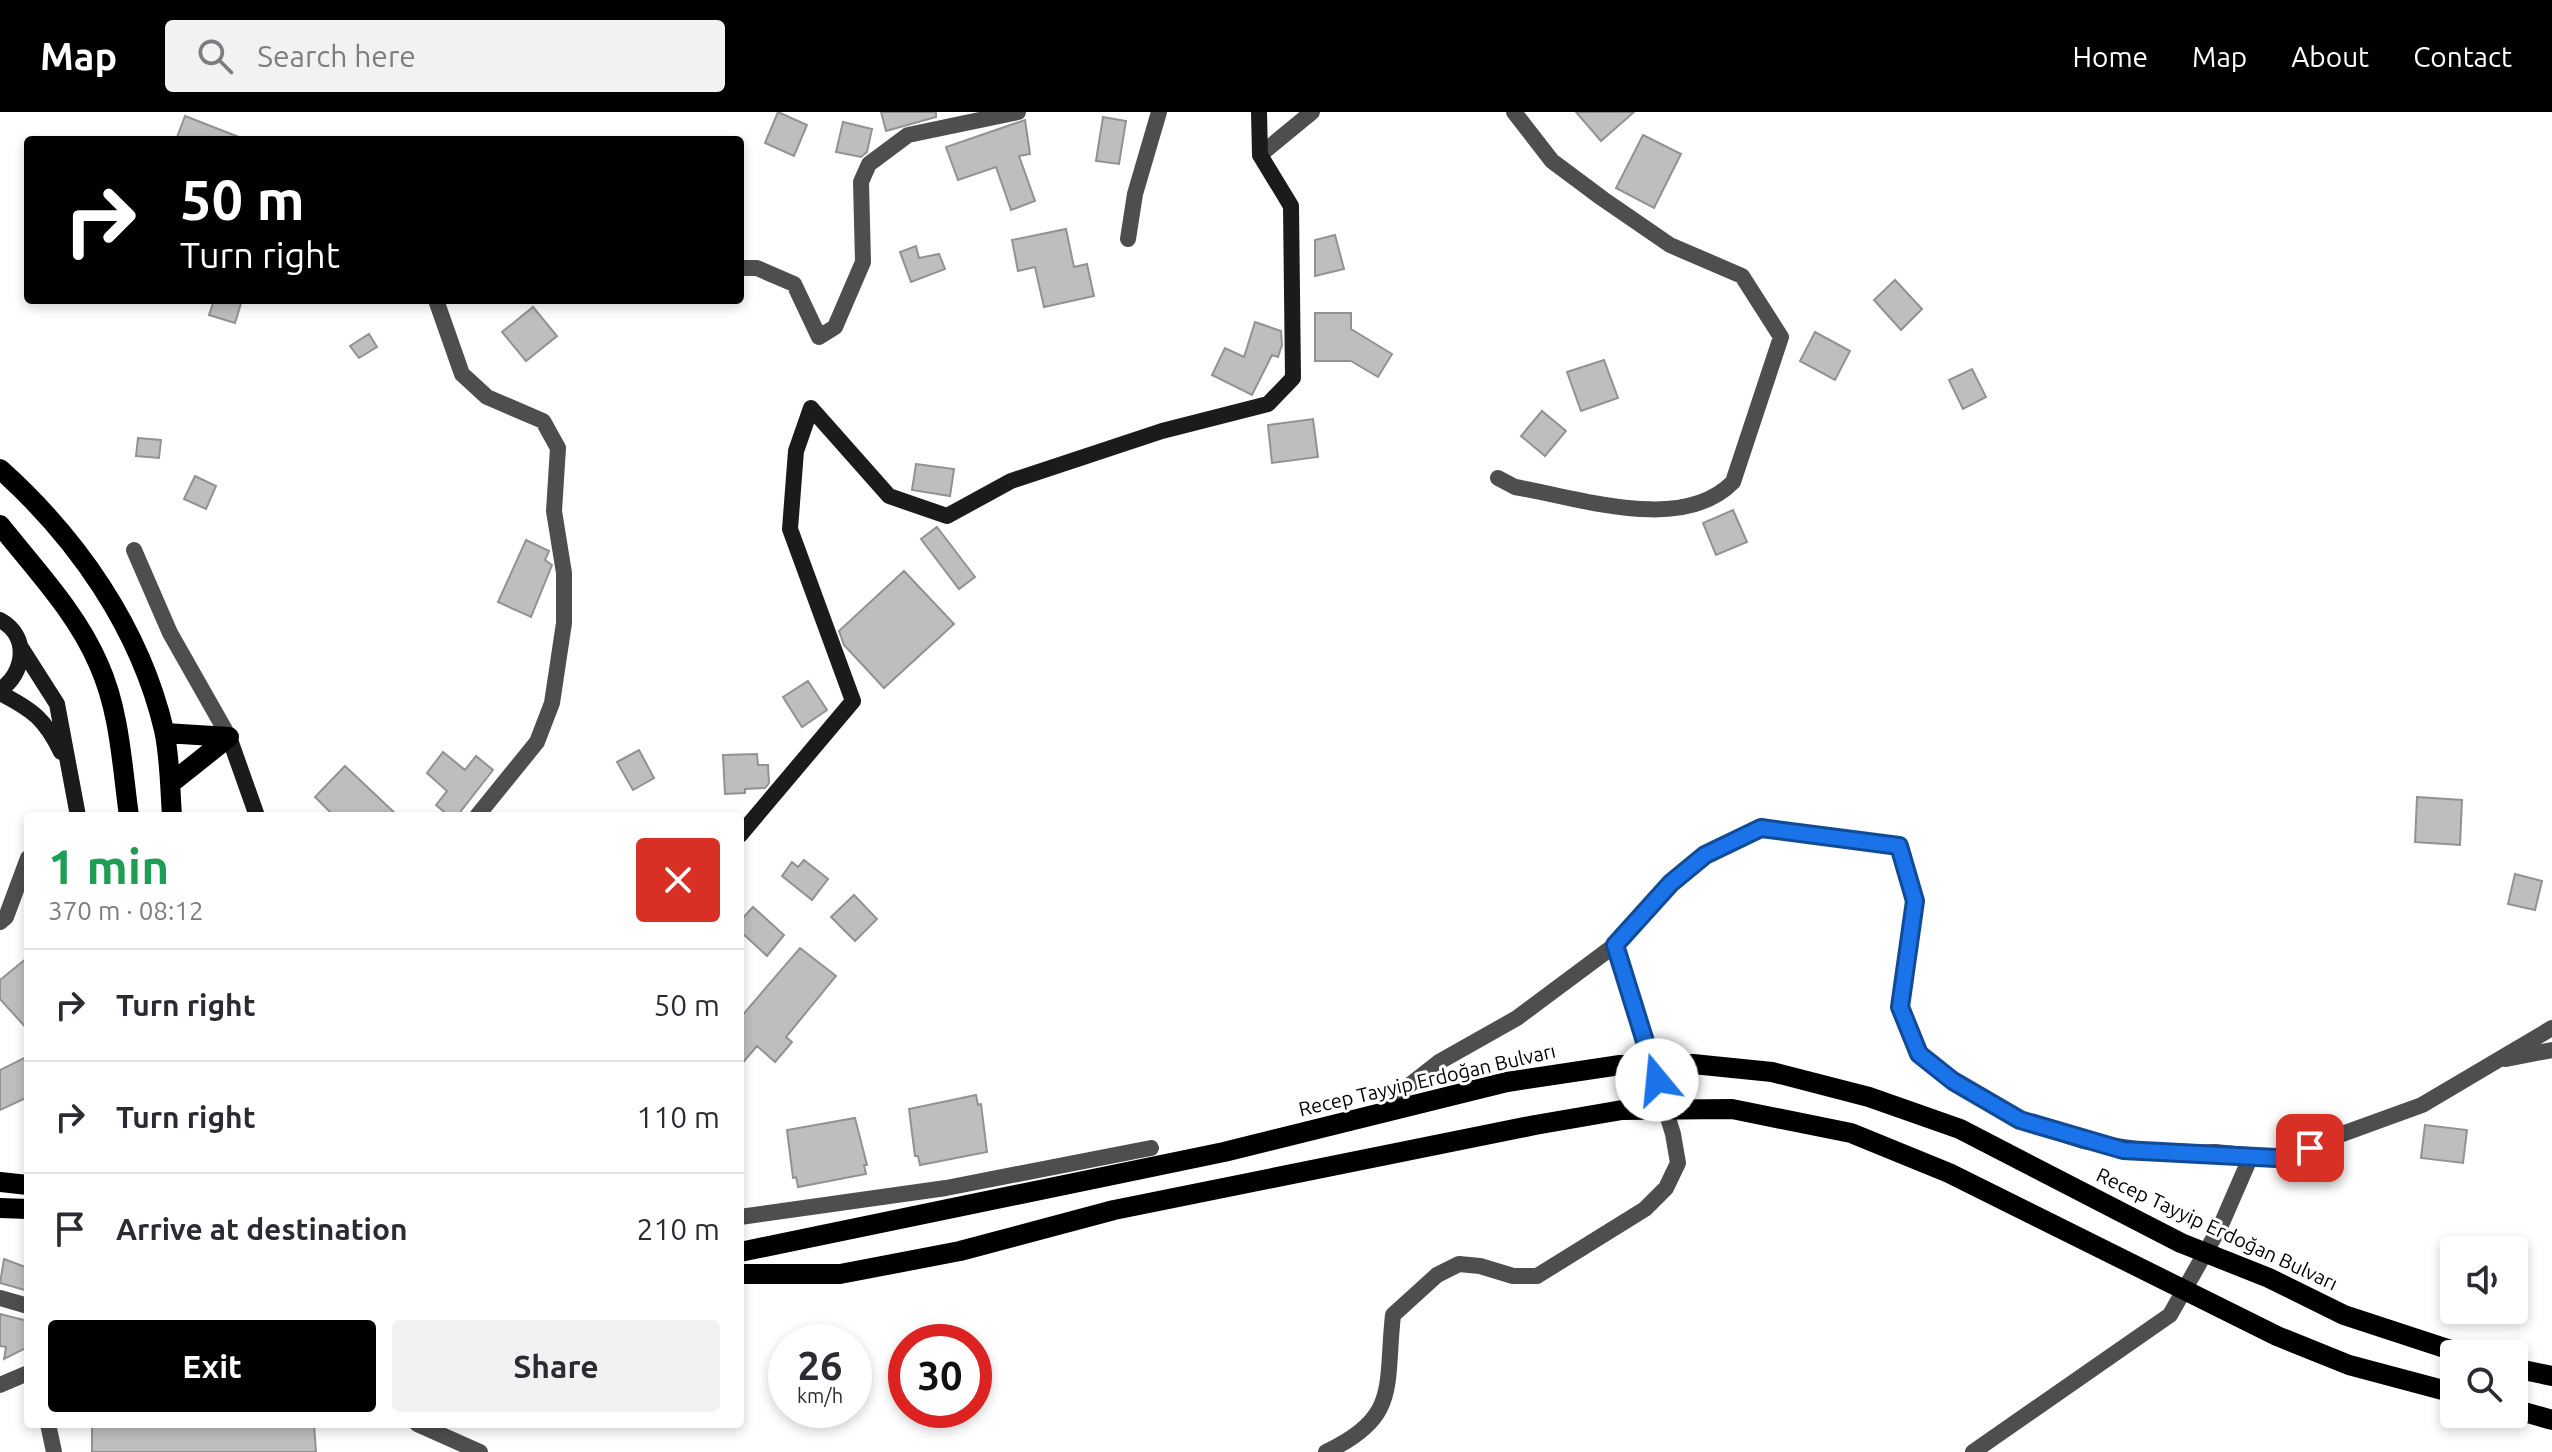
<!DOCTYPE html>
<meta charset="utf-8">
<style>
body{margin:0;font-family:Ubuntu,sans-serif;background:#f2f2f3;color:#2b2b33;height:100vh;display:flex;flex-direction:column;font-size:30px;white-space:nowrap}
*{box-sizing:border-box;margin:0}
p{font-size:26px;color:#7c7c81}
.icon{flex:none;width:44px;height:44px;fill:none;stroke:currentColor;stroke-width:2;stroke-linecap:round;stroke-linejoin:round}
.map{position:relative;flex:1;overflow:hidden}
.details{position:absolute;left:24px;top:700px;width:720px;height:616px;display:flex;flex-direction:column;background:#fff;border-radius:8px;box-shadow:0 4px 12px #0003}
.details>*{flex:none}
.banner{position:absolute;left:24px;top:24px;width:720px;height:168px;border-radius:8px;box-shadow:0 4px 12px #0003;background:#000;color:#fff;overflow:hidden}
.fabs{position:absolute;left:2440px;top:1124px;display:grid;gap:16px}
.fabs a{display:grid;place-items:center;width:88px;height:88px;border-radius:8px;background:#fff;box-shadow:0 4px 12px #0003;font-size:40px}
.speed{position:absolute;left:768px;top:1212px;display:flex;gap:16px;font-size:40px;font-weight:700;text-align:center}
.speed>*{display:grid;place-content:center;width:104px;height:104px;border-radius:50%;background:#fff;box-shadow:0 4px 12px #0003;line-height:1}
.speed small{font-size:20px;font-weight:400}
.speed .limit{border:12px solid #d22;background:#fff;color:#111}
.pin{position:absolute;display:grid;place-items:center;width:68px;height:68px;color:#fff;margin:-34px;border-radius:16px;box-shadow:0 4px 12px #0006}
.me{position:absolute;width:88px;margin:-44px;rotate:343deg;stroke-linejoin:round;filter:drop-shadow(0 0 6px #0008)}
.turn{display:flex;align-items:center;gap:28px;height:168px;padding:0 24px;font-size:36px}
.turn .icon{width:104px;height:104px;stroke-width:2.5}
.turn b{display:block;font-size:56px;line-height:68px}
.round{display:grid;place-items:center;flex:none;width:84px;height:84px;border-radius:8px;background:#f2f2f3}
.summary{display:flex;align-items:center;justify-content:space-between;height:136px;padding:0 24px}
h1{font-size:48px;font-weight:600;line-height:60px;color:#1e9e55}
.action{display:flex;gap:16px;margin-top:auto;padding:16px 24px}
.action a{flex:1;height:92px;border-radius:8px;background:#000;color:#fff;font-size:32px;font-weight:600;line-height:92px;text-align:center}
.action a+a{background:#f2f2f3;color:#2b2b33}
ul{padding:0;list-style:none}
li{display:flex;align-items:center;gap:24px;height:112px;padding:0 24px;border-top:2px solid #e1e1e2}
li div{flex:1}
li b{display:block;font-size:30px}
li em{font-style:normal}
header{display:flex;align-items:center;gap:48px;box-sizing:border-box;height:112px;padding:0 40px;background:#000;color:#fff}
header strong{font-size:38px}
nav{display:flex;gap:44px;margin-inline-start:auto;font-size:28px}
.search{width:560px;height:72px;background:#f2f2f3;display:flex;align-items:center;gap:20px;box-sizing:border-box;padding:0 28px;border-radius:8px;color:#7c7c81;font-size:30px}
.map>svg:first-child{display:block}
.building{fill:#bebebe;stroke:#929292;stroke-width:2}
.lines{fill:none;stroke-linecap:round;stroke-linejoin:round}
.street{stroke:#4e4e4e;stroke-width:16}
.secondary{stroke:#1b1b1b;stroke-width:16}
.primary{stroke:#000;stroke-width:20}
.route-casing{stroke:#114b97;stroke-width:20}
.route{stroke:#1a73e8;stroke-width:14}
.labels{text-anchor:middle;stroke-width:6;stroke-linejoin:round;paint-order:stroke}
.street-label{font-size:20px;fill:#000;stroke:#fff}
</style>
<header>
<strong>Map</strong>
<div class="search"><svg class="icon" aria-label="search" viewBox="0 0 24 24"><circle cx="10" cy="10" r="6"/><path d="M15 15l6 6"/></svg>Search here</div>
<nav><a>Home</a><a>Map</a><a>About</a><a>Contact</a></nav>
</header>
<div class="map">
<svg width="2552" height="1340" viewBox="0 0 2552 1340">
<rect width="100%" height="100%" fill="#fff"/>
<!-- building -->
<path class="building" d="M778,0L807,13L794,44L765,31Z
M881,0H936V5L886,19Z
M1576,0H1634L1601,29Z
M185,4L244,27V28H176Z
M1103,5L1126,9L1119,52L1096,49Z
M1025,8L1030,42L1019,44L1035,89L1011,98L996,55L958,68L946,35Z
M843,10L872,17L867,40L861,45L836,40Z
M1643,23L1681,42L1654,96L1616,76Z
M1066,117L1074,155L1087,152L1094,184L1044,195L1035,155L1018,159L1012,128Z
M1335,123L1344,157L1315,164V128Z
M916,134L919,146L939,142L945,157L911,170L900,140Z
M1895,168L1922,197L1901,218L1874,188Z
M214,188H242L235,211L209,203Z
M533,195L557,224L526,249L502,220Z
M1315,201H1351V217L1392,242L1378,265L1351,249H1315Z
M1255,210L1281,219L1282,233L1278,245L1272,243L1252,283L1212,263L1225,236L1244,245Z
M1815,220L1850,239L1835,268L1800,249Z
M369,222L377,235L359,246L350,234Z
M1604,248L1618,286L1581,299L1567,260Z
M1972,257L1986,285L1963,297L1949,268Z
M1542,299L1566,319L1545,344L1521,324Z
M1313,307L1318,345L1272,351L1268,313Z
M138,326L161,328L159,346L136,344Z
M916,352L954,357L950,384L912,378Z
M195,364L216,374L206,397L184,387Z
M1733,398L1747,430L1716,443L1703,411Z
M937,415L975,465L959,477L921,427Z
M526,428L549,439L545,448L552,453L531,505L498,490Z
M904,459L954,512L884,576L844,533L839,519Z
M808,569L827,598L802,615L783,585Z
M639,638L654,666L633,678L617,650Z
M443,640L465,658L476,644L493,658L457,704H449L436,693L447,679L427,661Z
M757,642L758,653H768L769,671L765,676L745,677V681L725,682L723,643Z
M345,654L398,704H334L315,685Z
M2417,685L2462,688L2460,733L2415,730Z
M804,748L828,767L812,788L782,764L792,750L798,755Z
M2515,762L2542,769L2535,798L2508,792Z
M854,783L877,807L855,829L831,805Z
M753,795L784,823L767,844L740,819V809Z
M800,836L836,864L786,925L792,930L775,950L757,934L740,954V906Z
M28,845V918L0,887V868Z
M28,944V985L0,998V958Z
M976,983L978,993L981,992L987,1040L920,1053L918,1044H915L909,997Z
M855,1006L867,1053H864L866,1062L798,1075L796,1065L793,1066L787,1018Z
M2425,1013L2467,1018L2463,1051L2421,1046Z
M4,1147L28,1156V1179L0,1171Z
M0,1202L28,1209V1235L4,1247L6,1235L0,1234Z
M92,1312H314L316,1340H92Z"/>
<g class="lines">
<!-- street -->
<path class="street" d="M1260,43L1312,0
M1128,127L1135,82L1159,0
M740,156H757L794,172L819,225L835,215L863,150L861,70L869,52L908,23L1018,0
M436,188L462,262L487,285L543,309L558,336L554,399L564,461V511L552,591L537,630L477,704
M1498,366L1515,375C1580,386 1682,422 1733,370L1781,225L1742,164L1670,133L1603,87L1552,49L1514,0
M134,438L170,521L229,625
M0,810L6,805L28,746
M2506,947L2552,938
M1393,986L1439,950L1517,906L1615,833L1671,771L1705,743L1761,716L1899,734L1915,789L1900,895L1919,942L1953,969L2020,1008L2083,1029L2169,1042L2215,1040L2276,1046L2422,993L2552,916
M740,1105L946,1076L1151,1036
M0,1186L28,1194
M0,1273L28,1261
M48,1312L54,1340
M417,1312L480,1340
M1326,1340C1400,1305 1385,1275 1393,1203L1437,1163L1459,1152L1480,1154L1513,1164H1537L1645,1097L1666,1076L1678,1051L1673,1022L1615,833
M1973,1340L2170,1203L2221,1113L2251,1044"/>
<!-- secondary -->
<path class="secondary" d="M0,508C30,524 25,561 0,578
M20,534L57,592L78,704
M0,581C33,598 45,607 61,640
M229,625L257,704
M740,723L853,589L790,417L796,339L811,296L889,384L947,404L1011,369L1162,319L1268,292L1293,266L1291,94L1260,43L1259,0"/>
<!-- primary -->
<path class="primary" d="M0,357C77,426 140,516 164,618C170,646 170,676 172,704
M0,413C35,457 77,501 99,553C120,600 122,654 129,704
M165,621L229,625
M170,672L229,625
M0,1070L28,1073
M0,1096L28,1097
M740,1140L1224,1040L1507,970L1620,953L1693,952L1772,960L1869,985L1960,1017L2181,1131L2269,1166L2344,1203L2463,1242
M740,1162H840L960,1139L1114,1098L1535,1013L1622,998L1732,997L1851,1021L1949,1061L2277,1224L2349,1253L2454,1281
M2514,1256L2552,1264
M2514,1297L2552,1308"/>
</g>
<g class="lines">
<!-- route casing -->
<g class="route-casing">
<path id="route" d="M1657,968L1615,833L1671,771L1705,743L1761,716L1899,734L1915,789L1900,895L1919,942L1953,969L2020,1008L2123,1038L2276,1046L2310,1036"/>
</g>
<!-- route -->
<use href="#route" class="route"/>
</g>
<g class="labels">
<!-- street labels -->
<g class="street-label">
<text transform="translate(1427 968) rotate(-13)" y="7">Recep Tayyip Erdoğan Bulvarı</text>
<text transform="translate(2217 1117) rotate(25)" y="7">Recep Tayyip Erdoğan Bulvarı</text>
</g>
</g>
</svg>
<div class="fabs">
<a><svg class="icon" aria-label="sound" viewBox="0 0 24 24"><path d="M4 9h4l5-4v14l-5-4H4zM17 9q2 3 0 6"/></svg></a>
<a><svg class="icon" aria-label="search" viewBox="0 0 24 24"><circle cx="10" cy="10" r="6"/><path d="M15 15l6 6"/></svg></a>
</div>
<div class="speed"><div>26<small>km/h</small></div><div class="limit">30</div></div>
<div class="pin" style="left:2310px;top:1036px;background:#d93025"><svg class="icon" aria-label="arrive" viewBox="0 0 24 24"><path d="M6 21V4h12l-3 4 3 4H6"/></svg></div>
<svg class="me" style="left:1657px;top:968px" viewBox="-20 -20 40 40"><circle r="19" fill="#fff"/><path d="M0-13L10 11 0 6-10 11z" fill="#1a73e8"/></svg>
<div class="banner">
<div class="turn"><svg class="icon" aria-label="right" viewBox="0 0 24 24"><path d="M7 20v-9h11M14 6l5 5-5 5"/></svg><div><b>50 m</b>Turn right</div></div>
</div>
<section class="details">
<div class="summary"><div><h1>1 min</h1><p>370 m · 08:12</p></div><a class="round" style="background:#d93025;color:#fff"><svg class="icon" aria-label="close" viewBox="0 0 24 24"><path d="M6 6l12 12M18 6L6 18"/></svg></a></div>
<ul>
<li><svg class="icon" aria-label="right" viewBox="0 0 24 24"><path d="M7 20v-9h11M14 6l5 5-5 5"/></svg><div><b>Turn right</b></div><em>50 m</em></li>
<li><svg class="icon" aria-label="right" viewBox="0 0 24 24"><path d="M7 20v-9h11M14 6l5 5-5 5"/></svg><div><b>Turn right</b></div><em>110 m</em></li>
<li><svg class="icon" aria-label="arrive" viewBox="0 0 24 24"><path d="M6 21V4h12l-3 4 3 4H6"/></svg><div><b>Arrive at destination</b></div><em>210 m</em></li>
</ul>
<div class="action"><a>Exit</a><a>Share</a></div>
</section>
</div>
